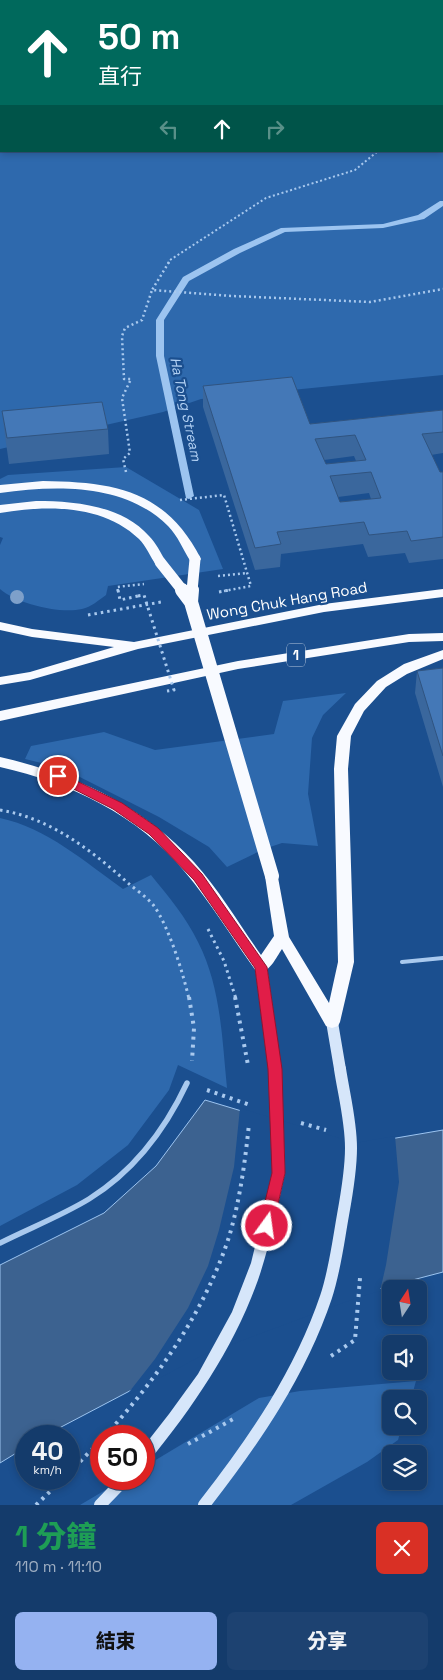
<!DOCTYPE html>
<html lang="zh-TW">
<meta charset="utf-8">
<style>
body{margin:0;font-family:"Space Grotesk","Noto Sans TC",sans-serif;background:#1d4271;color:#f1f3f6;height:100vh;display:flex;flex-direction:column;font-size:19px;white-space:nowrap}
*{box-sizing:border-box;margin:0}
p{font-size:16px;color:#9dadc1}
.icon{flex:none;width:28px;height:28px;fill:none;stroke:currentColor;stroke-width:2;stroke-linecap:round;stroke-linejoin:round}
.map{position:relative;height:1505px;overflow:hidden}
.sheet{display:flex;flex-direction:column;background:#143b6b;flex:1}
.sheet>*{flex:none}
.hud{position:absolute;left:0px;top:0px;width:444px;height:152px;box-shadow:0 2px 8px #0003,0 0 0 1px #33557e;background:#00695c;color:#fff;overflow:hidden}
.needle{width:32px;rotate:12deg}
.tools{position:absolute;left:382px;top:1280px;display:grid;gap:10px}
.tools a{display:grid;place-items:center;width:45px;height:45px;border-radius:8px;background:#143b6b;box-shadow:0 2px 8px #0003,0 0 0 1px #33557e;font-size:25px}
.speed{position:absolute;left:15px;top:1425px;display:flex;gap:10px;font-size:25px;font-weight:700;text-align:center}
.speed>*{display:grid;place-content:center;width:65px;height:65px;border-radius:50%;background:#143b6b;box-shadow:0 2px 8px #0003,0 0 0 1px #33557e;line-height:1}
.speed small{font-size:12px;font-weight:400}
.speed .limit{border:8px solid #d22;background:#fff;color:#111}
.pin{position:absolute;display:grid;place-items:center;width:42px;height:42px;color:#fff;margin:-21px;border:2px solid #fff;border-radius:50%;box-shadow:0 1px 5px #0007}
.me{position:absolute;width:55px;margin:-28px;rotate:14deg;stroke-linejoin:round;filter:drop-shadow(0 0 4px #0008)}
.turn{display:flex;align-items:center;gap:18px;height:105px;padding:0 15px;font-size:22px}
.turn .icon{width:65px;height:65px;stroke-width:2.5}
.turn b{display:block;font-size:35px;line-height:42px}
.lanes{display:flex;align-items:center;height:48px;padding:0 15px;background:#0003;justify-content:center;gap:25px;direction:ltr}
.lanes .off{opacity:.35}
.round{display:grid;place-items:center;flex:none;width:52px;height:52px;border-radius:8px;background:#1d4271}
.summary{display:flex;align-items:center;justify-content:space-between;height:85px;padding:0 15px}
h1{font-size:30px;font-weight:800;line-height:38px;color:#1e9e55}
.button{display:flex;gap:10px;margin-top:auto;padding:10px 15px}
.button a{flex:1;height:58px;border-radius:8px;background:#95b2f1;color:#111;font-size:20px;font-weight:800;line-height:58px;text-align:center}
.button a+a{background:#1d4271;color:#f1f3f6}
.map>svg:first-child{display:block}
.green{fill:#2e69ad}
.water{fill:#3c6290;stroke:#9cc4f0}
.pier{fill:#1b4f8f}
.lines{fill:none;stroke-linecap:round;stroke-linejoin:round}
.stream{fill:#9cc4f0;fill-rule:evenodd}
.path-far3{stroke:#a9c9ee;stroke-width:2;stroke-dasharray:2 2.5;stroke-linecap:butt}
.path-far2{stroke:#a9c9ee;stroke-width:2.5;stroke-dasharray:2 3;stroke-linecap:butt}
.path-far1{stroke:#a9c9ee;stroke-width:3;stroke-dasharray:2.5 4;stroke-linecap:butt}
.path{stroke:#a9c9ee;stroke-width:4;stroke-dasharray:3 5;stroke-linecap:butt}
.service{stroke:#a9c9ee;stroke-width:4}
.pedestrian{stroke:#a9c9ee;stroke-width:5.5}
.secondary{fill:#d6e6fa;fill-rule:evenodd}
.trunk{fill:#f8faff;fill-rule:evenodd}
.path-bridge-far1{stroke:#a9c9ee;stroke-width:3;stroke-dasharray:2.5 4;stroke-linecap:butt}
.path-bridge{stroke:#a9c9ee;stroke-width:4;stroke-dasharray:3 5;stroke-linecap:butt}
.secondary-bridge{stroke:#d6e6fa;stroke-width:12}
.trunk-bridge-far1{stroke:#f8faff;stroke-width:11}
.trunk-bridge{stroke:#f8faff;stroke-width:14}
.tree{fill:#7ea0ca}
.wall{fill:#3a679d;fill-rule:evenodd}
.building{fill:#4478b7;stroke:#305480;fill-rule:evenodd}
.route{fill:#e11d48;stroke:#92132f}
.labels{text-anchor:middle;stroke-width:4.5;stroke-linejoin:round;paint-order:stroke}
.far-water-label{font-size:14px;font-style:italic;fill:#b5d3f5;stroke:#1b4f8f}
.shield{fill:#1b4f8f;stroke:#bbcadd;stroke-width:1}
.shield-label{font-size:14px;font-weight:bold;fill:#fff}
.street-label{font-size:15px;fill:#fff;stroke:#1b4f8f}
</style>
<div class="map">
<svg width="443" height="1505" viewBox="0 0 443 1505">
<rect width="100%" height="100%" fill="#1b4f8f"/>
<!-- green -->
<path class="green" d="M0,0H443V375L201,399L163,412L0,449V143L1,151H442V1H1V100Z
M126,467L199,510L223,569L108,586L106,595C99,600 91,607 82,609C60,614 17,604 0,589V545L3,538L0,537V479L8,475Z
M346,693L323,715L312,738L308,794L318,846L282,843L264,849L227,867L209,847L159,817L62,768L25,759L31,746L104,732L155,750L274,734L283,701Z
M0,818C47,828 85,862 123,889L151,875C168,896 186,917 198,942C221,987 222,1038 227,1088L178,1065L169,1090L128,1145L77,1185L0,1226Z
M416,1381L411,1399H391V1426H402L398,1440L367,1462L291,1505H80L124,1479H144V1467L259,1398L300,1391Z"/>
<!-- water -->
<path class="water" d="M205,1100L355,1145L443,1130V1272L359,1294L202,1353L44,1436H26V1447L0,1463V1265L104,1213L156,1166Z"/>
<!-- pier -->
<path class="pier" d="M240,1108L355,1143L395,1136L399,1182L386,1265L380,1291L359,1297L203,1355L126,1396L155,1359L188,1308L208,1266L219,1230L234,1167Z"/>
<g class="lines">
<!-- stream -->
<path class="stream" d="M435,0H441V1H435Z
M442,16H443V21H442Z
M440,201H443V206L424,219L383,228L285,232L240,253L189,281L164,320V356L194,496L189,499L186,498L156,356V320L183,277L234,249L281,228L383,224L418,215Z"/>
<!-- path-far3 -->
<path class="path-far3" d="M168,264L170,260L266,198L355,170L378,151"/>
<!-- path-far2 -->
<path class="path-far2" d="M169,262L152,290L232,296L370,302L443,289
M126,472L123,459L130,453L122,398L131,379H124L122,336L125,328L142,320L152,290
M180,500L224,495L251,586L224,591
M218,576L247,573
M118,591L117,587L144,584"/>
<!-- path-far1 -->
<path class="path-far1" d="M118,590L120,600L138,596
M219,592L230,590
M88,615L161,602
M0,810C50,818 91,850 128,883C136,890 147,897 154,906C169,927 183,973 189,999"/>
<!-- path -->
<path class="path" d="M189,997L194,1028L192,1061
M207,1090L250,1105
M301,1123L326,1130
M331,1356L355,1340L360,1278
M188,1444L235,1418
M69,1473L101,1440
M36,1505L63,1479"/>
<!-- service -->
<path class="service" d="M402,962L443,958"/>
<!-- pedestrian -->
<path class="pedestrian" d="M0,1243C30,1228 61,1216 89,1199C134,1171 165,1130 187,1083"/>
<!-- secondary -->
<path class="secondary" d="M261,963L265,964L267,967L281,1069L279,1072L275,1074L271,1072L269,1069L255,967L257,964Z
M332,1017L336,1019L338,1022L346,1069L344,1072L340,1074L336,1072L334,1069L326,1022L328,1019Z
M279,1168L283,1169L285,1173C277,1209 270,1245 258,1280C234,1347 194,1406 149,1461L144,1463V1446L169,1414L198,1374L232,1312L251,1263L273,1173L275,1169Z"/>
<!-- trunk -->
<path class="trunk" d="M43,481C114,482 166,490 201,559L199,562H191C183,550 178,536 168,526C125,483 56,485 0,493V485Z
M36,501C73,501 122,505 149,536C156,543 161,553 166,562L164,565H156C150,556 146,546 139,539C103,504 46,505 0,513V505Z
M443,589V597L324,612L138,649L30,680L0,685V677L30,672L114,647L32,637L0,630V622L32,629L134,642L324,604Z
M443,633V641L409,642L238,669L0,721V711L238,661L409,634Z
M443,650V659L407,674L386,687L364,711L351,736L348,769L354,962L340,1022L338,1026L332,1028L326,1026L282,949C275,959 269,975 256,971C232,938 211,903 185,872C138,815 71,783 0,767V757C74,774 142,805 194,862C220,891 239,924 261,955L274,936L265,876L267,872L272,871L277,872L289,937L329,1003L338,962L334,769L337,736L355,704L377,681L404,664Z"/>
<!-- path-bridge-far1 -->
<path class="path-bridge-far1" d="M138,596L144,595L174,690L167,691
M208,929L224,961L236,999"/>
<!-- path-bridge -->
<path class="path-bridge" d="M235,997L248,1065
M105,1436C158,1377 204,1313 229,1237C240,1200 245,1162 249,1124"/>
<!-- secondary-bridge -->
<path class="secondary-bridge" d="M275,1069L279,1173
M100,1505L125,1479
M204,1505C254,1441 300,1374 326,1297C335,1270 338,1243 343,1215C347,1193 351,1170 351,1148C351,1121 344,1095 340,1069"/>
<!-- trunk-bridge-far1 -->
<path class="trunk-bridge-far1" d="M160,562L183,591
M192,591L195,559"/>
<!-- trunk-bridge -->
<path class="trunk-bridge" d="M182,590L191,602L272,876
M191,602L192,590"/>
</g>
<!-- trees -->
<circle class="tree" cx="17" cy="597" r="7"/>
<!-- wall -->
<path class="wall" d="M203,386L310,424L443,410V453L431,455L440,472H443V559L409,563L405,553L368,557L363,544L281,554L280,567L255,570L203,407ZM354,456L356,461L326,464L324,460ZM369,493L371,499L340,502L338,497Z
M2,411L108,429L109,454L9,464L5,436Z
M443,668V787L415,693L417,671Z"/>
<!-- building -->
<path class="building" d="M292,377L310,424L443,410V432L422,434L440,472H443V537L411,541L407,531L369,535L364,522L277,532L281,544L255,548L203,386ZM355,435L366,460L326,464L315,439ZM371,472L381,498L340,502L330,476Z
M102,402L108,429L7,438L2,411Z
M443,668V756L417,671Z"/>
<!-- route -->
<path class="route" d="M58,772L122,803L158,828L202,874L267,967L282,1069L285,1173L272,1231L267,1233L262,1231L259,1226L272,1173L268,1069L255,968L194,880L149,834L113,809L54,779L52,776Z"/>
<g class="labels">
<!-- far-water labels -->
<g class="far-water-label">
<text transform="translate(186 409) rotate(78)" y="5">Ha Tong Stream</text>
</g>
<!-- shield labels -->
<rect class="shield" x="287" y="643.5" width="18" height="23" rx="4"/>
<g class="shield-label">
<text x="296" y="660">1</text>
</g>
<!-- street labels -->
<g class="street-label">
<text transform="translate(287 601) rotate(-10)" y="5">Wong Chuk Hang Road</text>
</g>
</g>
</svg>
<div class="tools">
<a><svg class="needle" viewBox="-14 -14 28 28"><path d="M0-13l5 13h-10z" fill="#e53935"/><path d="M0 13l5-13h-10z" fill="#9dadc1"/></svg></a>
<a><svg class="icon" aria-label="sound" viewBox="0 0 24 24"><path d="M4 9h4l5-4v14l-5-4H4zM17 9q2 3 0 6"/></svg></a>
<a><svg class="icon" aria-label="search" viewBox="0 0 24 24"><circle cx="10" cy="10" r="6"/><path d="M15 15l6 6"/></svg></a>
<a><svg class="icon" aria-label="layers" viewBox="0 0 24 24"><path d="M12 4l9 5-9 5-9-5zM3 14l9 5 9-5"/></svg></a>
</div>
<div class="speed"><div>40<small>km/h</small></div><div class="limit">50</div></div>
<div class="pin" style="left:58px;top:776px;background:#d93025"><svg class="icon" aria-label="arrive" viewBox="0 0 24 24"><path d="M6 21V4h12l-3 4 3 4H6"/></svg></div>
<svg class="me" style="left:267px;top:1226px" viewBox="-20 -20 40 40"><circle r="17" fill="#e11d48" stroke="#fff" stroke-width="3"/><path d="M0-11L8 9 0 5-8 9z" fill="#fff"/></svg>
<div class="hud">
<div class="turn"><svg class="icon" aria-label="ahead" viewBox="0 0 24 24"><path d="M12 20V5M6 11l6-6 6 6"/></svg><div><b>50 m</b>直行</div></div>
<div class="lanes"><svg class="icon off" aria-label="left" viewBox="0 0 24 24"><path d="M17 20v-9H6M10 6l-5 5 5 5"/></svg><svg class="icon" aria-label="ahead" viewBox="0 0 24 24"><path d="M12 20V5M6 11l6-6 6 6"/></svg><svg class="icon off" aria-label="right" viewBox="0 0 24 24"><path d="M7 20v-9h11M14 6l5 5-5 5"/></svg></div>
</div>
</div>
<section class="sheet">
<div class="summary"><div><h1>1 分鐘</h1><p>110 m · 11:10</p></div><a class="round" style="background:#d93025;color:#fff"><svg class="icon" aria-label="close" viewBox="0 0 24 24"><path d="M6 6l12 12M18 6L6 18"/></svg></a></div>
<div class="button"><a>結束</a><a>分享</a></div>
</section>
